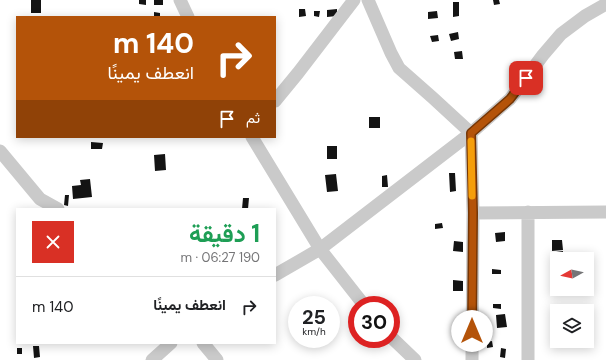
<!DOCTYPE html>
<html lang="ar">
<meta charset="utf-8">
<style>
body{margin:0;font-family:"DM Sans",Vazirmatn,sans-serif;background:#f2f2f2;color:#202124;direction:rtl;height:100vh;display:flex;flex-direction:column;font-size:15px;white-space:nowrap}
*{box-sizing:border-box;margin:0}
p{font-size:13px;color:#757577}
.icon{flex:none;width:22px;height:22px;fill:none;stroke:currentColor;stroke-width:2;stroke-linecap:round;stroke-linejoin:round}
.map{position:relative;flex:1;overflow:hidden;direction:ltr}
.panel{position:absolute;left:16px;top:208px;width:260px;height:136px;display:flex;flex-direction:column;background:#fff;border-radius:0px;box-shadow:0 2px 10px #0003;direction:rtl}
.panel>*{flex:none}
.banner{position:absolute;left:16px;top:16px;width:260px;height:122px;border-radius:0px;box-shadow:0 2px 10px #0003;direction:rtl;background:#b45309;color:#fff;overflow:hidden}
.needle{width:26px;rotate:262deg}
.controls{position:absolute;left:550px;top:252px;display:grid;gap:8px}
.controls a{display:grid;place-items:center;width:44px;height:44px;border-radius:0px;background:#fff;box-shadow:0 2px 10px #0003;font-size:20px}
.speed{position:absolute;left:288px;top:296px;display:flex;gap:8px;font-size:20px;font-weight:700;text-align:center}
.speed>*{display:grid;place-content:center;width:52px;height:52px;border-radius:50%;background:#fff;box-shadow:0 2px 10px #0003;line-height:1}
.speed small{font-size:10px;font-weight:400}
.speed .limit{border:6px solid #d22;background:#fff;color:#111}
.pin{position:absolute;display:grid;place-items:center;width:34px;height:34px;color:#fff;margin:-17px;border-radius:8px;box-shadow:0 2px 6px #0006}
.me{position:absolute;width:44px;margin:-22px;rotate:0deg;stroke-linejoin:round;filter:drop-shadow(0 0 3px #0008)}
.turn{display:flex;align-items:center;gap:14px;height:84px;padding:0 16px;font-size:18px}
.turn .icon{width:52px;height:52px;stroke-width:2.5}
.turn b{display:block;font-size:28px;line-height:34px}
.then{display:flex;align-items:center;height:38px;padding:0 16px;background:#0003;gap:8px;font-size:15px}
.round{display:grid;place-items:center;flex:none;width:42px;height:42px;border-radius:0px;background:#f2f2f2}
.head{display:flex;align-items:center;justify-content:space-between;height:68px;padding:0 16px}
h1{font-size:24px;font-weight:700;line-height:30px;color:#1e9e55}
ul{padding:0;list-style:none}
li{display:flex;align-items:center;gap:12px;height:60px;padding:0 16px;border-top:1px solid #e0e0e0}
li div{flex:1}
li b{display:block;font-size:15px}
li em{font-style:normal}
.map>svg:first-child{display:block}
.building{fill:#141414}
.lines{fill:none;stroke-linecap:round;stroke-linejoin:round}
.minor{stroke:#cacaca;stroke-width:13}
.route-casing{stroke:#753606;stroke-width:10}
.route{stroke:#b45309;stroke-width:7}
.slow{stroke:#f59e0b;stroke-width:7}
</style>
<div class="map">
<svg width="606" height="360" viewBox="0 0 606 360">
<rect width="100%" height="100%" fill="#fff"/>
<!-- building -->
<path class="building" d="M31,0H41V13H31Z
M139,0H146V5L139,4Z
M154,0H163V5H154Z
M493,0H499L500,4L494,5Z
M453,2H459V16L453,17Z
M299,9H305L306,16L299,17Z
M337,9V16L327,17V10Z
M314,11H320L319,17L314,16Z
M437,11L438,18L428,19V12Z
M154,12L160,13V17H154Z
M458,32L459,39L451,41L449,34Z
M438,35L439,41L432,42L430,36Z
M462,51L463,59H455L454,52Z
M369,117H380V128H369Z
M91,142L103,143L102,149H91Z
M327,146H337V159H327Z
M165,154L166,170L155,171L154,155Z
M449,173H455L456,191L450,192Z
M336,174L338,191L327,192L325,175Z
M387,175L388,187H382V176Z
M90,179L92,197L73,199L72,186L81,185L80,180Z
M65,195H69L68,206L64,205Z
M243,198H249L248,209H242Z
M442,223L443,228L435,229V224Z
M505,232V241L496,242L495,233Z
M552,240H562L563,250L552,251Z
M454,241L463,242V252L453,251Z
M563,251V259H557L556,252Z
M557,267V280H552L551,268Z
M492,269L501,270V274H492Z
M453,280L463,281V291H453Z
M493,304H501V309L493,308Z
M505,314L507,327L497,328L496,315Z
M492,341L493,347L487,348V342Z
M33,346H39L40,357L34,358Z
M17,348H22V354H17Z
M501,348L506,349L505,358L500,357Z"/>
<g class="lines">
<!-- minor -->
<path class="minor" d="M180,0L188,17
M368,0L391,53L399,68L433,98L471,133L473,213L472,360
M275,101L298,73L354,0
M252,137L320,249L364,305
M0,151L40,199L58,209
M473,213L606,212
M275,275L320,249L471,133L510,99L543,55L561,34L585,16L606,4
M391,337L415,360
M203,343L217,360
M152,360L171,343
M528,360V212"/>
</g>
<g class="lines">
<!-- route casing -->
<g class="route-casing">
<path id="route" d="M472,331L473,213L471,133L510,99L526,78"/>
</g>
<!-- route -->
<use href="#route" class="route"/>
<!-- slow -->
<path class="slow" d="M471,141L472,196"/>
</g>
</svg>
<div class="controls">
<a><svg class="needle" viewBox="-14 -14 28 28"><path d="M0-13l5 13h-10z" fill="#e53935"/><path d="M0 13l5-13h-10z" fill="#757577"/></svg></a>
<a><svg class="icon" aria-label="layers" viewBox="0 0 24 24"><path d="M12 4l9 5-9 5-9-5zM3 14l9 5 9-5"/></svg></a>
</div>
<div class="speed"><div>25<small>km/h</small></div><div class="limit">30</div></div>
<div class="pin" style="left:526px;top:78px;background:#d93025"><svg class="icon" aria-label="arrive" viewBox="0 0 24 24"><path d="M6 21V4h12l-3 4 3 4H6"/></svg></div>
<svg class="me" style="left:472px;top:331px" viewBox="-20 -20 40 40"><circle r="19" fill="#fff"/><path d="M0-13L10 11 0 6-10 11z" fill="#b45309"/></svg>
<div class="banner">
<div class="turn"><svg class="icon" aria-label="right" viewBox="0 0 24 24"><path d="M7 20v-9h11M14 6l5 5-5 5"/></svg><div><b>140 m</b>انعطف يمينًا</div></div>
<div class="then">ثم<svg class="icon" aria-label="arrive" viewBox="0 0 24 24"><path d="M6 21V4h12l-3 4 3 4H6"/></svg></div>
</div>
<section class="panel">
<div class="head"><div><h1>1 دقيقة</h1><p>190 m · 06:27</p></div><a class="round" style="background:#d93025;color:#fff"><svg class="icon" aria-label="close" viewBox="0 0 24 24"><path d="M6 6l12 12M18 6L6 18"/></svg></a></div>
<ul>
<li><svg class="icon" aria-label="right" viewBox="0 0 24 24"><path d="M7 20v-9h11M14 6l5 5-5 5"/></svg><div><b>انعطف يمينًا</b></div><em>140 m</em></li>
</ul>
</section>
</div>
